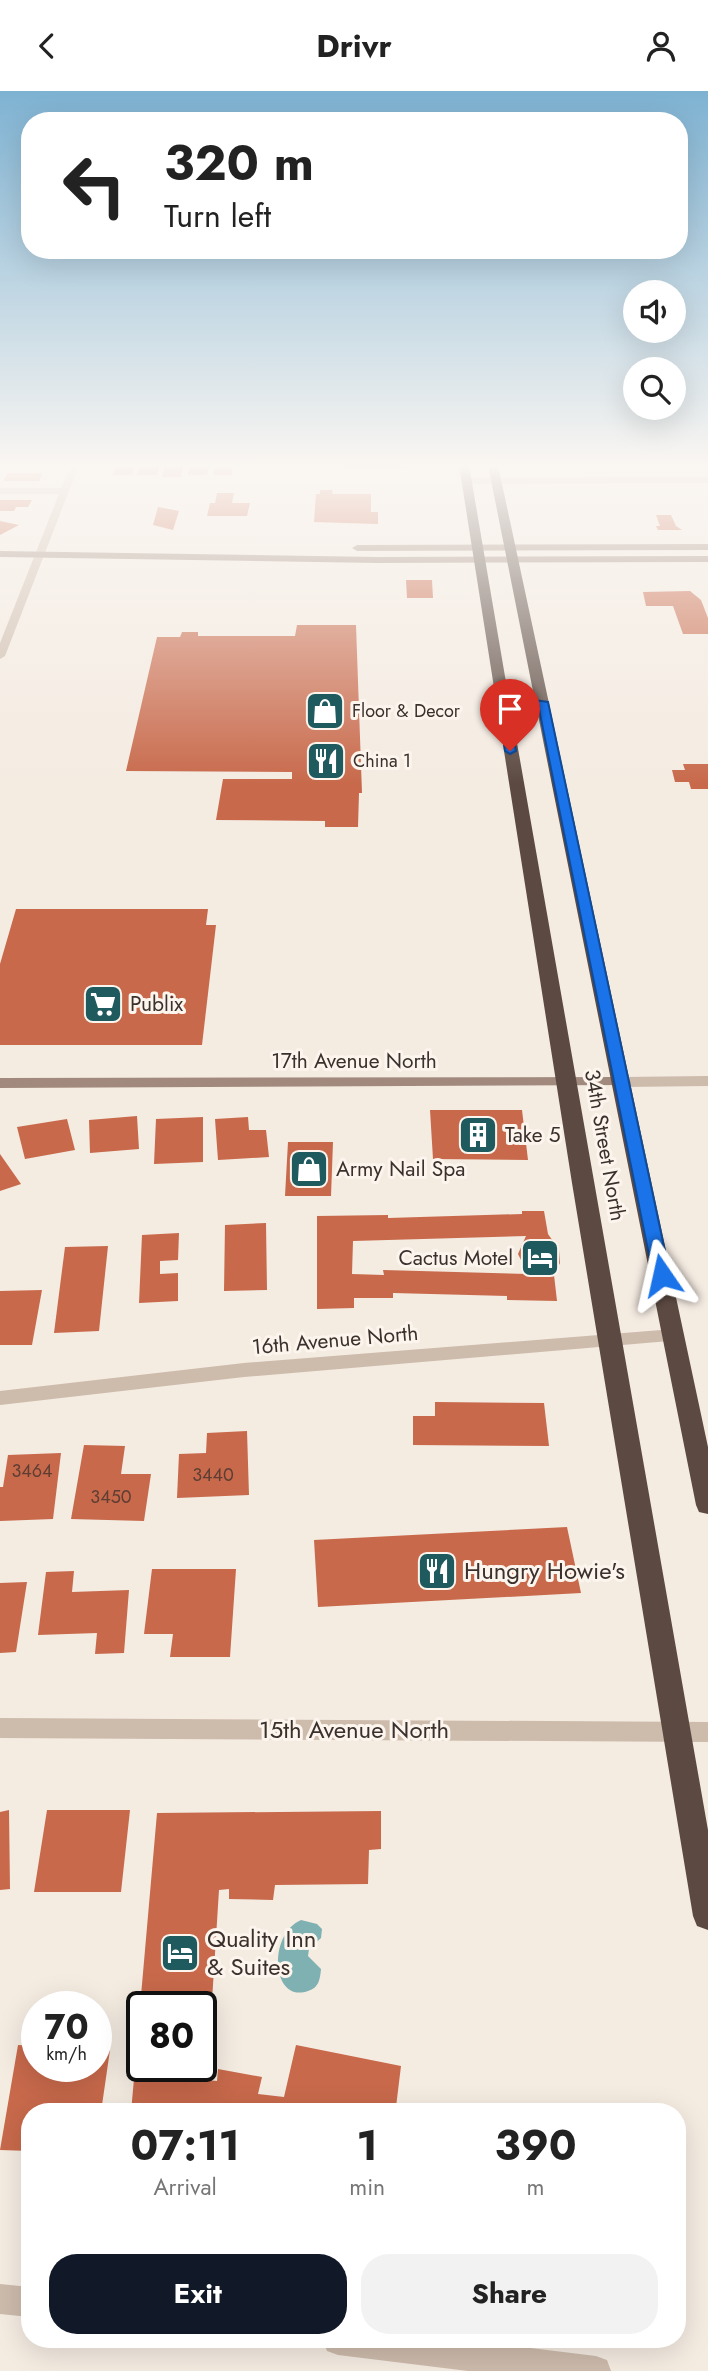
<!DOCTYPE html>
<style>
body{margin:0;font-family:Jost,sans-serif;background:#f2f2f2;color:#222;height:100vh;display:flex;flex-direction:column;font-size:26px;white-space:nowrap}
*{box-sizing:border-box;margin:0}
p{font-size:23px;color:#767676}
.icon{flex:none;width:38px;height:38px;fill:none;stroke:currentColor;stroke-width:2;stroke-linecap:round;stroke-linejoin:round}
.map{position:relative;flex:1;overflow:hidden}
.side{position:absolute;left:21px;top:2012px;width:665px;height:245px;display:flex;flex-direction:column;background:#fff;border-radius:28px;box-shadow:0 7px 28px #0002}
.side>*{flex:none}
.banner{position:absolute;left:21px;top:21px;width:667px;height:147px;border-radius:28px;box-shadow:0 7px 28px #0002;background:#fff;color:#222;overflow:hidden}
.fabs{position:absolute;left:623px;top:189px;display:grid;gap:14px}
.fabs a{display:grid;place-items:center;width:63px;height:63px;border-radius:50%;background:#fff;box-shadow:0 7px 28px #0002;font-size:35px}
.speed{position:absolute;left:21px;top:1900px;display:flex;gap:14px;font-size:35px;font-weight:700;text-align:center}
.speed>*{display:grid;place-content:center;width:91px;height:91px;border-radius:50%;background:#fff;box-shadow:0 7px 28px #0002;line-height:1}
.speed small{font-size:18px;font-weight:400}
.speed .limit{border:4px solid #111;border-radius:10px;background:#fff;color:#111}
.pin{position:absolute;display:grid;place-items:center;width:60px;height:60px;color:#fff;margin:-72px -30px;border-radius:50% 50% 50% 0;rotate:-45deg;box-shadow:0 0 7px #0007}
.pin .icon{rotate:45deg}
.me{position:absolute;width:77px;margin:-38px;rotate:349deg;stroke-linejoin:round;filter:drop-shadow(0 0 5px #0008)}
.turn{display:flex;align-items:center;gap:24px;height:147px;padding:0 28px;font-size:32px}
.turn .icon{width:91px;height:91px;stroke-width:2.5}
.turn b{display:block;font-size:49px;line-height:60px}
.eta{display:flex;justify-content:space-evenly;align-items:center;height:119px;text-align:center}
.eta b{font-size:42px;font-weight:700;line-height:49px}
.cta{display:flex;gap:14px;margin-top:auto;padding:14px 28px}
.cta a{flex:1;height:80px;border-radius:28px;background:#111827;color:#fff;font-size:28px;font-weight:700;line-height:80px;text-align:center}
.cta a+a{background:#f2f2f2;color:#222}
header{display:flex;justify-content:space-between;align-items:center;height:91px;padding:0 28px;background:#fff;font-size:32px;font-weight:700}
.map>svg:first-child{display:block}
.water{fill:#7fb0b2}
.building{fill:#c8694b;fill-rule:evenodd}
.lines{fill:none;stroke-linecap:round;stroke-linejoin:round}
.street{fill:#cdbbac;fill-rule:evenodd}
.secondary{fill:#a18a7d;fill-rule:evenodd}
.highway{fill:#5c4a42;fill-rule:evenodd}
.route{fill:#1a73e8;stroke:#114b97;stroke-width:2}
.labels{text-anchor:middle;stroke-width:6;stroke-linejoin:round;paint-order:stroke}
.far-poi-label{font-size:18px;fill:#3b302b;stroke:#fbf5ee;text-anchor:start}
.number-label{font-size:18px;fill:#5e3e33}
.poi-label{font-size:21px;fill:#3b302b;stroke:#fbf5ee;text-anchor:start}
.street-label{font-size:21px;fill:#3b302b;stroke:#fbf5ee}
.near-poi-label{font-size:24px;fill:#3b302b;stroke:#fbf5ee;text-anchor:start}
.near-street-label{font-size:24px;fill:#3b302b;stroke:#fbf5ee}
</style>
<header><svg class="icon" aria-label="back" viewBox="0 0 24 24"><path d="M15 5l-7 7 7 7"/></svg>Drivr<svg class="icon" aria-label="person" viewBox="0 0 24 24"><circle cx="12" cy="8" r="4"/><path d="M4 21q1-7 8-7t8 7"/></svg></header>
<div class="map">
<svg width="708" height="2280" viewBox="0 0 708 2280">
<rect width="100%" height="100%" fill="#f4ebe1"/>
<!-- water -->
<path class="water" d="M301,1829L317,1833L322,1838L321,1847L309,1858L308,1865L321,1878C320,1888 319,1897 308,1900C272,1913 267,1844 301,1829Z"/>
<!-- building -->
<path class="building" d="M117,374H135L132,384H113Z
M140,374H160L157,384H137Z
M165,374H184L181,386H162Z
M190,374L209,375L207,384H188Z
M215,374H233L232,384H213Z
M343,374H407V377H343Z
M7,382H42L39,390H4Z
M320,399H333L332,403H371V421H378V433L314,431L316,403H320Z
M217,402H234L232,412H250L247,425H207L210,412H215Z
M0,409H32L28,416H16L14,420H0Z
M158,416L179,420L173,439L153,434Z
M656,424H671L676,435L682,439H658L656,435H660Z
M0,430L19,434L0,444Z
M406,489H432L433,507H407Z
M690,500L701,509L708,527V543H683L673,515H646L643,501Z
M297,534H356L362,702H359L358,736H325V730L216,729L223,688H292V681L126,680L157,546H180L182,541H198V545H295Z
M683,673H708V698H691L689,691H675L672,679H685Z
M16,818H208L206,834H216L202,954H0V873Z
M430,1019H522L528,1069L433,1068Z
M137,1025L139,1058L90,1062L89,1029Z
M203,1026V1071L154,1073L156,1028Z
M248,1026L249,1039H266L269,1066L218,1069L215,1028Z
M67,1028L75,1059L25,1068L17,1036Z
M288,1051H333L331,1105H285Z
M0,1063L21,1093L0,1100Z
M522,1120H544L548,1143L559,1159L560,1172L554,1184L557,1210L507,1209V1205L393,1202V1207H354V1217L317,1218V1125L388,1124V1127L522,1123ZM526,1145L518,1163L528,1183L383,1179L384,1184L352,1183L353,1150Z
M266,1132L267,1199L224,1200L225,1134Z
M179,1142L178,1169L160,1170V1183L178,1182V1210L139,1212L142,1144Z
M108,1155L99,1240L54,1242L65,1156Z
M42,1199L32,1254H0V1200Z
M435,1311L544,1312L549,1355L413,1354V1325H435Z
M247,1340L249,1404L177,1407L179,1363L206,1362L207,1342Z
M84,1354L125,1355L121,1383H151L144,1430L71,1428Z
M61,1362L53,1428L0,1430V1396H3L8,1364Z
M567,1436L581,1502L318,1516L314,1449Z
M152,1478H236L230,1566H170L173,1543H144Z
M74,1480L72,1501L129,1499L124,1562L95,1563L97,1542L38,1544L46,1481Z
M27,1491L16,1561L0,1562V1492Z
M9,1719L10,1798L0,1799V1721Z
M47,1719H130L121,1801H34Z
M381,1720V1758L369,1759L368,1793L275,1794L273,1809L229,1808V1798L219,1799L207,1989L217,1990L218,1978L262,1986L258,2003L284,2006L296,1954L401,1975L396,2016L415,2021H131L140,1922L142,1976H201V1916H140L157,1722Z
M18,1954L37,1955V1976H96V1958L110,1959L101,2021H30V2060L0,2059Z"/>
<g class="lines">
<!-- street -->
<path class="street" d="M71,374H79L5,565L0,568V552L59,403H0V397H61Z
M708,386V392L467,393L463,390L467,387Z
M708,985V995L623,996L615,991L623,986Z
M674,1238L681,1239L683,1244L681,1249L244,1286L0,1314V1300L244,1272Z
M0,1627L708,1631V1651L0,1647Z
M0,2193L30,2196V2226L0,2223Z
M323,2249H464L596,2265L607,2269L611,2280H468L338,2264L327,2260Z"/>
<!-- secondary -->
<path class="secondary" d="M708,453V459L357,460L352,457L357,454Z
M0,460L377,466L708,465V471L377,472L0,466Z
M623,986L631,991L629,994L0,997V987Z"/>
<!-- highway -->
<path class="highway" d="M459,374H469L508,603L534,605L488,374H498L708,1356V1423L699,1421L696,1414L536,614L510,612L708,1739V1839L697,1835L693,1825L572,1092Z"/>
</g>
<!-- sky -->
<linearGradient id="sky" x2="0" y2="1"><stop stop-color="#7eb2d2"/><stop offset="0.54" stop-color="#faf6f2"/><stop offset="1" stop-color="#faf6f2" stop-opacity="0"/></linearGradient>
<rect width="708" height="693" fill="url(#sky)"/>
<!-- route -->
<path class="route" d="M498,604L548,611L670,1184L667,1188L662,1190L653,1184L538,613L507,610L516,660L510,663L505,660Z"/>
<!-- icons -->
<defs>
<g id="shop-square" transform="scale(2.0125)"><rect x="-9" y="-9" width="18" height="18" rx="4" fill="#1f5a5e" stroke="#fbf5ee"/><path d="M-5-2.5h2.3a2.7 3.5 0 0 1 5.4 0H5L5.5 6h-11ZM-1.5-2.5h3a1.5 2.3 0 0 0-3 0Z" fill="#fff"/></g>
<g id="restaurant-square" transform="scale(2.0125)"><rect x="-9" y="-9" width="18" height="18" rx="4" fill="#1f5a5e" stroke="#fbf5ee"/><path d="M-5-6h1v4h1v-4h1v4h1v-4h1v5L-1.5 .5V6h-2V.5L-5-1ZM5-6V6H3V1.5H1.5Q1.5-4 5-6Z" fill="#fff"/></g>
<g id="supermarket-square" transform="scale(2.0125)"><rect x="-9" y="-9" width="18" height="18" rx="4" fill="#1f5a5e" stroke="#fbf5ee"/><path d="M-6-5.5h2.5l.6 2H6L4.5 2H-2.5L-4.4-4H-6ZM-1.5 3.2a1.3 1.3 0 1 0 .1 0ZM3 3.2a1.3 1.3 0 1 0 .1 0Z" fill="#fff"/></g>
<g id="building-square" transform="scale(2.0125)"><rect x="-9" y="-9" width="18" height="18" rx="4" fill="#1f5a5e" stroke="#fbf5ee"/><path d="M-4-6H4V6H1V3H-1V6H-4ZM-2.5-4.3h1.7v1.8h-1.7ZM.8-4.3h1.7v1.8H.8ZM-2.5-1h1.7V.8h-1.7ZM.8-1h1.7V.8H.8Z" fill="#fff"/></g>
<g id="hotel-square" transform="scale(2.0125)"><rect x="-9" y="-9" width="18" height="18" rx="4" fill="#1f5a5e" stroke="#fbf5ee"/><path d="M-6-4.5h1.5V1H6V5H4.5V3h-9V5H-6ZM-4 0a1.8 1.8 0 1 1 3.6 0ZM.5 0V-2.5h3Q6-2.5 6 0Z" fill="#fff"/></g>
</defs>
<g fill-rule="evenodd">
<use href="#shop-square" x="325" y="620"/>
<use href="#restaurant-square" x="326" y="670"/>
<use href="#supermarket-square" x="103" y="913"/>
<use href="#building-square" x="478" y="1044"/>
<use href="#shop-square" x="309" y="1078"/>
<use href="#hotel-square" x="540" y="1167"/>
<use href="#restaurant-square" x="437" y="1480"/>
<use href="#hotel-square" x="180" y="1862"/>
</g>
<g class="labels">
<!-- far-poi labels -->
<g class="far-poi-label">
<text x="352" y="626">Floor &amp; Decor</text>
<text x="353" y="676">China 1</text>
</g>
<!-- number labels -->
<g class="number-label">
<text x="32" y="1386">3464</text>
<text x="213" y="1390">3440</text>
<text x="111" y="1412">3450</text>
</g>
<!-- poi labels -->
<g class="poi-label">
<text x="130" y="920">Publix</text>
<text x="505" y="1051">Take 5</text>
<text x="336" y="1085">Army Nail Spa</text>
<text x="513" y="1174" text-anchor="end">Cactus Motel</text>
</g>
<!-- street labels -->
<g class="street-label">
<text x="354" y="977">17th Avenue North</text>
<text transform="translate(605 1054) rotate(80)" y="7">34th Street North</text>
<text transform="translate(335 1249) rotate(-5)" y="7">16th Avenue North</text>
</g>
<!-- near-poi labels -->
<g class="near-poi-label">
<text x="464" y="1488">Hungry Howie's</text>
<text x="207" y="1856">Quality Inn<tspan x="207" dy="28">&amp; Suites</tspan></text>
</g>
<!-- near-street labels -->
<g class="near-street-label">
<text x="354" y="1647">15th Avenue North</text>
</g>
</g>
</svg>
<div class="fabs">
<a><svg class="icon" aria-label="sound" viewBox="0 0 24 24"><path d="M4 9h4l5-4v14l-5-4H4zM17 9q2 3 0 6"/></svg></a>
<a><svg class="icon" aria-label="search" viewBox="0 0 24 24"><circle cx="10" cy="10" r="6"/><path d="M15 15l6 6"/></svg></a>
</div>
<div class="speed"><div>70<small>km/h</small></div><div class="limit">80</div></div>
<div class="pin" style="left:510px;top:660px;background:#d93025"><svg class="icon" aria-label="arrive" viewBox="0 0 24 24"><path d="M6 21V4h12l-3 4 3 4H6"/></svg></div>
<svg class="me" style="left:662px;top:1184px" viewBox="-20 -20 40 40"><path d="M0-17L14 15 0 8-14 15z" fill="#1a73e8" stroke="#fff" stroke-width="4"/></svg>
<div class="banner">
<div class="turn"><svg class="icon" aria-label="left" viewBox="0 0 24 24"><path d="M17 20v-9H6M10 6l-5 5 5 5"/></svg><div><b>320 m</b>Turn left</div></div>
</div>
<section class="side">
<div class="eta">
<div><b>07:11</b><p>Arrival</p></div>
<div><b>1</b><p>min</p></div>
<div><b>390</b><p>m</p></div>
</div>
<div class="cta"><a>Exit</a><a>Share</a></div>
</section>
</div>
